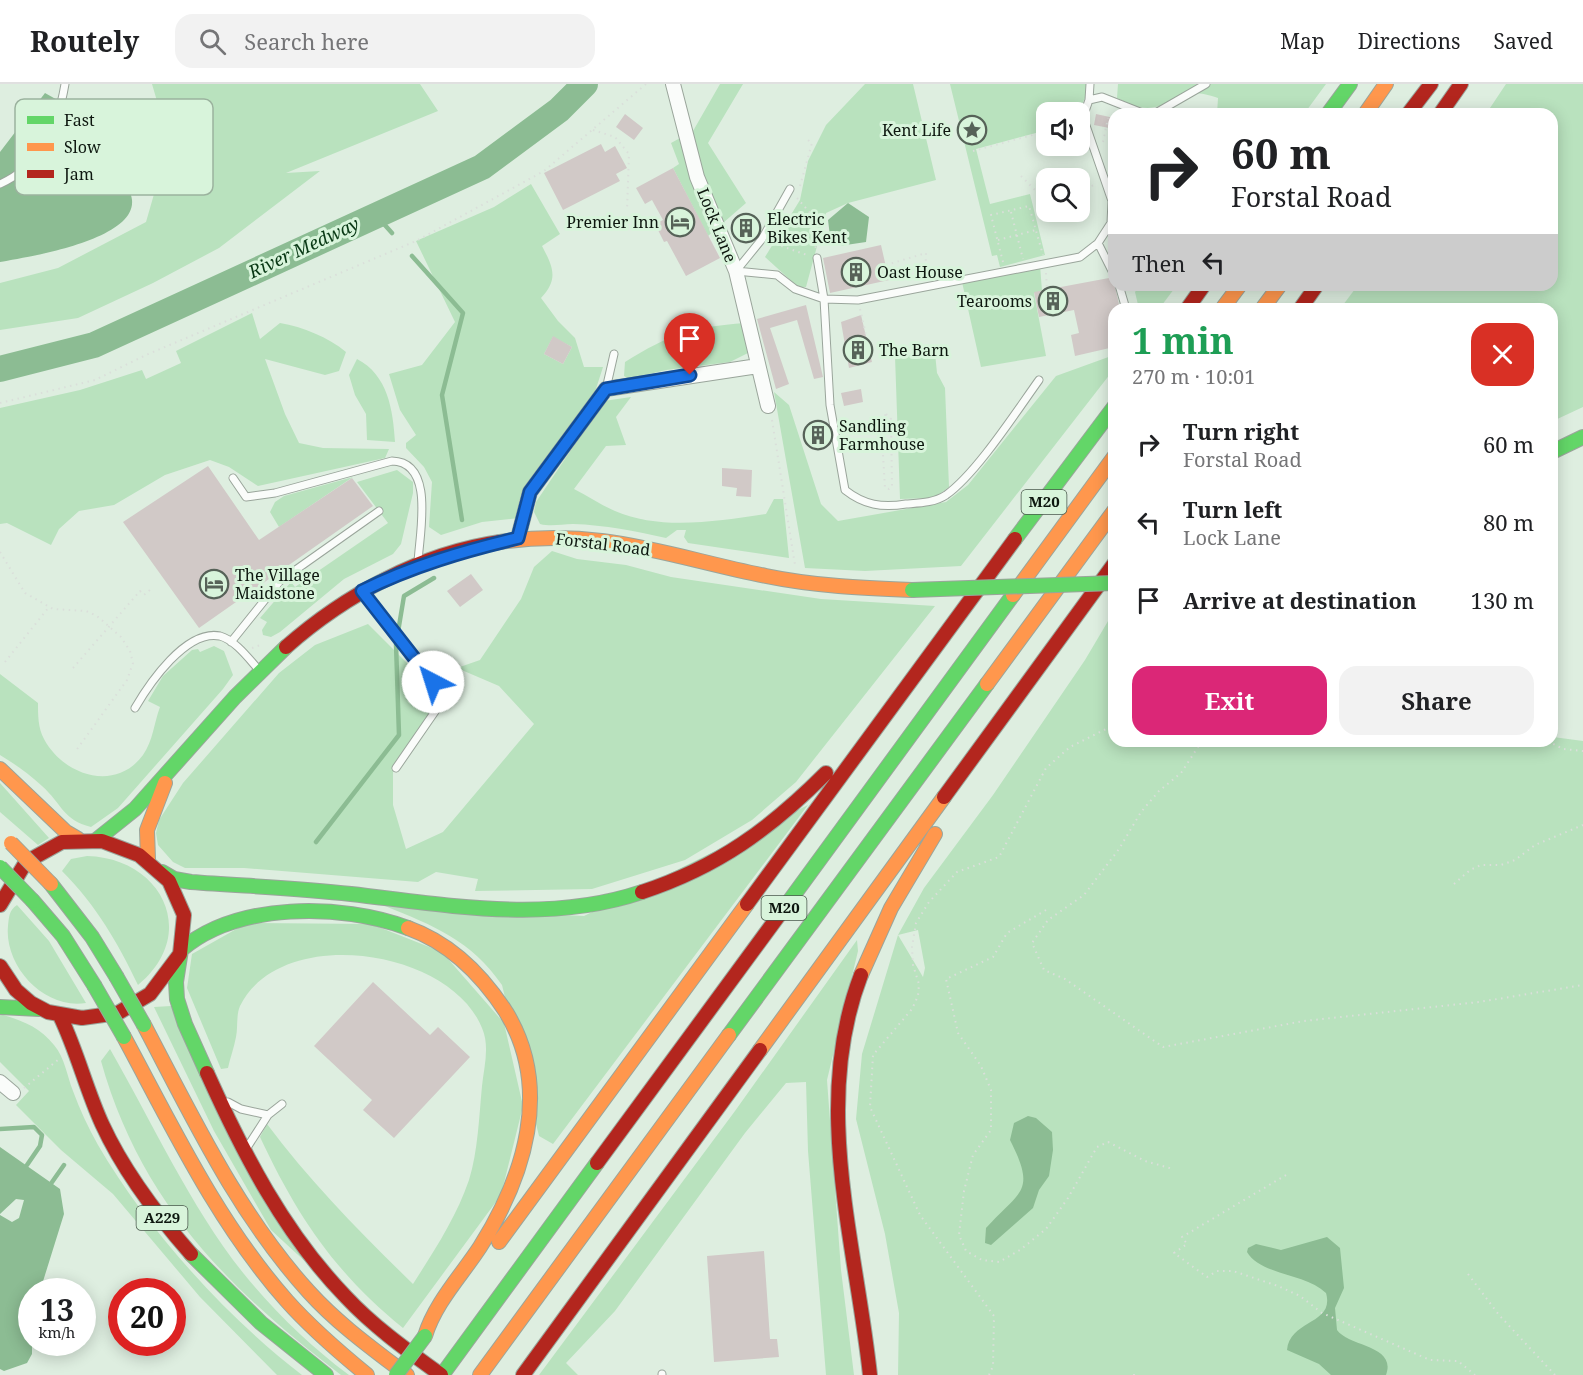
<!DOCTYPE html>
<meta charset="utf-8">
<style>
body{margin:0;font-family:"Noto Serif",serif;background:#f2f2f2;color:#202124;height:100vh;display:flex;flex-direction:column;font-size:22px;white-space:nowrap}
*{box-sizing:border-box;margin:0}
p{font-size:20px;color:#757577}
.icon{flex:none;width:33px;height:33px;fill:none;stroke:currentColor;stroke-width:2;stroke-linecap:round;stroke-linejoin:round}
.map{position:relative;flex:1;overflow:hidden}
.side{position:absolute;left:1108px;top:219px;width:450px;height:444px;display:flex;flex-direction:column;background:#fff;border-radius:18px;box-shadow:0 3px 15px #0003}
.side>*{flex:none}
.hud{position:absolute;left:1108px;top:24px;width:450px;height:183px;border-radius:18px;box-shadow:0 3px 15px #0003;background:#fff;color:#202124;overflow:hidden}
.buttons{position:absolute;left:1036px;top:18px;display:grid;gap:12px}
.buttons a{display:grid;place-items:center;width:54px;height:54px;border-radius:12px;background:#fff;box-shadow:0 3px 15px #0003;font-size:30px}
.speed{position:absolute;left:18px;top:1194px;display:flex;gap:12px;font-size:30px;font-weight:700;text-align:center}
.speed>*{display:grid;place-content:center;width:78px;height:78px;border-radius:50%;background:#fff;box-shadow:0 3px 15px #0003;line-height:1}
.speed small{font-size:15px;font-weight:400}
.speed .limit{border:9px solid #d22;background:#fff;color:#111}
.pin{position:absolute;display:grid;place-items:center;width:51px;height:51px;color:#fff;margin:-62px -26px;border-radius:50% 50% 50% 0;rotate:-45deg;box-shadow:0 0 6px #0007}
.pin .icon{rotate:45deg}
.me{position:absolute;width:66px;margin:-33px;rotate:320deg;stroke-linejoin:round;filter:drop-shadow(0 0 4px #0008)}
.turn{display:flex;align-items:center;gap:21px;height:126px;padding:0 24px;font-size:27px}
.turn .icon{width:78px;height:78px;stroke-width:2.5}
.turn b{display:block;font-size:42px;line-height:51px}
.then{display:flex;align-items:center;height:57px;padding:0 24px;background:#0003;gap:12px;font-size:22px}
.round{display:grid;place-items:center;flex:none;width:63px;height:63px;border-radius:18px;background:#f2f2f2}
.summary{display:flex;align-items:center;justify-content:space-between;height:102px;padding:0 24px}
h1{font-size:36px;font-weight:700;line-height:45px;color:#1e9e55}
.button{display:flex;gap:12px;margin-top:auto;padding:12px 24px}
.button a{flex:1;height:69px;border-radius:18px;background:#db2777;color:#fff;font-size:24px;font-weight:700;line-height:69px;text-align:center}
.button a+a{background:#f2f2f2;color:#202124}
ul{padding:0;list-style:none}
li{display:flex;align-items:center;gap:18px;height:78px;padding:0 24px}
li div{flex:1}
li b{display:block;font-size:22px}
li em{font-style:normal}
header{display:flex;align-items:center;gap:36px;box-sizing:border-box;height:84px;padding:0 30px;background:#fff;border-bottom:2px solid #e0e0e0}
header strong{font-size:28px}
nav{display:flex;gap:33px;margin-inline-start:auto;font-size:21px}
.search{width:420px;height:54px;background:#f2f2f2;display:flex;align-items:center;gap:15px;box-sizing:border-box;padding:0 21px;border-radius:18px;color:#757577;font-size:22px}
.map>svg:first-child{display:block}
.green{fill:#b9e2be;fill-rule:evenodd}
.water{fill:#8cbc93}
.lines{fill:none;stroke-linecap:round;stroke-linejoin:round}
.stream{stroke:#8cbc93;stroke-width:4.5}
.river{stroke:#8cbc93;stroke-width:26}
.building{fill:#d1c9c7}
.lane-casing{stroke:#9aa59b;stroke-width:9}
.street-casing{stroke:#9aa59b;stroke-width:16}
.fast-casing{stroke:#9aa59b;stroke-width:16}
.slow-casing{stroke:#9aa59b;stroke-width:16}
.jam-casing{stroke:#9aa59b;stroke-width:16}
.path{stroke:#dadfda;stroke-width:2;stroke-dasharray:1.5 4.5;stroke-linecap:butt}
.lane{stroke:#fafcfa;stroke-width:7}
.street{stroke:#fafcfa;stroke-width:14}
.fast{stroke:#63d668;stroke-width:14}
.slow{stroke:#ff974d;stroke-width:14}
.jam{stroke:#b3261e;stroke-width:14}
.fast-bridge-casing{stroke:#9aa59b;stroke-width:16;stroke-linecap:butt}
.slow-bridge-casing{stroke:#9aa59b;stroke-width:16;stroke-linecap:butt}
.fast-bridge{stroke:#63d668;stroke-width:14}
.slow-bridge{stroke:#ff974d;stroke-width:14}
.route-casing{stroke:#114b97;stroke-width:15}
.route{stroke:#1a73e8;stroke-width:10}
.labels{text-anchor:middle;stroke-width:6;stroke-linejoin:round;paint-order:stroke}
.shield{fill:#d8f4db;stroke:#4a594c;stroke-width:1.5}
.shield-label{font-size:15px;font-weight:bold;fill:#0d170f}
.poi-label{font-size:16px;fill:#0d170f;stroke:#d8f4db;text-anchor:start}
.street-label{font-size:16px;fill:#0d170f;stroke:#d8f4db}
.water-label{font-size:18px;font-style:italic;fill:#093915;stroke:#d8f4db}
.key{fill:#d8f4db;stroke:#9bb29e;stroke-width:1.5}
.key-label{font-size:16px;fill:#0d170f}
</style>
<header>
<strong>Routely</strong>
<div class="search"><svg class="icon" aria-label="search" viewBox="0 0 24 24"><circle cx="10" cy="10" r="6"/><path d="M15 15l6 6"/></svg>Search here</div>
<nav><a>Map</a><a>Directions</a><a>Saved</a></nav>
</header>
<div class="map">
<svg width="1583" height="1291" viewBox="0 0 1583 1291">
<rect width="100%" height="100%" fill="#deeee0"/>
<!-- green -->
<path class="green" d="M152,0H420L438,27L286,89L320,87L219,164L153,199L78,234L0,246V199L58,184L146,138L169,58Z
M720,0H743L708,59L746,119L708,152L673,84L679,80L671,59L693,47Z
M865,0H913L936,96L848,119L826,129L806,203H798L765,173L800,116L808,77L826,41Z
M950,0H1086L1085,14L1078,28H1047V46L976,65L990,120L1030,110L1045,171L1000,183L997,171L992,172Z
M1118,0H1326L1304,30H1217L1218,14C1176,0 1182,22 1148,24C1137,24 1127,19 1117,14Z
M1506,0H1583V323L1553,337L1552,225H1340L1358,201H1552V30H1486Z
M531,100L560,150L542,162C553,183 559,195 541,214L558,237L575,254L584,283H603L594,311L519,417V434L482,438L441,451L429,443L432,398L424,383L406,364V359L416,351L400,326L389,290L422,281L455,238L416,157L494,123ZM553,253L572,263L563,280L544,270Z
M1040,181L1042,207L1034,209L1046,272L981,283L962,198Z
M1140,201H1177L1159,225H1139L1135,208Z
M252,229L260,255L280,239C303,243 328,253 346,268L339,287L325,291L265,275L285,330L299,359L323,364L389,365L385,374L258,402L229,383L210,376L165,391L114,421L79,427L59,445L51,461L7,439L0,440V324L80,306L142,286L146,295L181,279L176,267Z
M745,239L750,268L730,278L666,286L629,295L624,292L625,278C670,250 692,243 745,239Z
M935,269L937,289L945,304L949,403L934,414L900,415L895,272Z
M1114,271V285L961,482L865,487L805,484L774,308L789,321L821,420L838,437L946,418L968,401L1056,292Z
M357,275C388,291 393,326 395,358L367,356L366,330L355,311L349,291Z
M631,313L616,333L626,361L606,362L574,405C588,412 601,421 615,427C661,447 718,437 766,430L774,415H783L789,474L688,459L684,453L686,446H677L666,454C635,447 605,441 573,440C561,440 552,443 540,440L534,428L536,418L604,317Z
M397,386L413,398V409L401,460L393,470L344,495L280,548L271,553L263,551L262,546L267,538L260,534L291,498L295,503L388,439L357,398Z
M353,393L279,443L270,428L275,418L284,412Z
M552,467L577,475L626,481L671,493L821,515L935,522L796,698L752,736L685,776L592,805L475,807L478,795L436,788L418,798L244,784H185L173,778L158,761L156,749L159,736L183,699L279,589L315,561L368,540L418,590L438,617L393,681V721L406,765L443,748L534,640L499,602L457,584L480,576L521,515L534,483Z
M1114,527V570L1108,577L1114,574V657H1500L1505,662L1513,657H1552L1553,653L1583,657V1291H898L899,1229L885,1150L856,1035L862,970L898,851L924,804L993,711L1085,576ZM918,846L925,884L923,893L898,851Z
M214,562L224,567L233,591L223,605L118,724L91,743C63,736 62,720 42,702C29,690 15,680 0,671V590L38,619C38,631 38,644 44,655C63,691 115,709 143,671C153,657 154,639 160,623L148,617L163,592L192,566L198,565L200,568Z
M0,699L49,754L38,761L0,728Z
M808,721L553,1060L539,1052L502,901C471,856 434,842 385,822L584,832Z
M87,772C162,774 200,850 138,901C118,859 96,821 62,787L71,775Z
M17,821L49,857L86,919C44,926 4,882 8,842C9,833 9,826 17,821Z
M247,839L371,840L442,868L504,939L523,1022L501,1111L403,1244C335,1189 297,1132 260,1053L267,1040C311,1099 361,1149 413,1200C434,1167 456,1134 469,1096C478,1067 479,1033 482,1002C484,983 490,962 482,944C451,865 281,839 240,922C236,931 238,944 236,953C234,964 230,974 228,984L221,985L187,904L192,870Z
M857,856L858,867L827,996L841,1186L854,1291H826L808,1067L806,998L786,999L745,1049L615,1227L566,1279L578,1291H539L735,1027Z
M171,922L310,1182L271,1146L214,1047L154,923Z
M0,930C21,936 40,943 54,961C65,974 67,992 73,1007C80,1026 88,1043 98,1061C147,1145 225,1232 302,1291H277L200,1213L113,1110L61,1066L16,1021L29,1007L0,978Z
M110,965C152,1038 191,1124 244,1190C275,1228 310,1262 349,1291H341C228,1205 140,1117 101,977Z"/>
<!-- water -->
<path class="water" d="M45,9L75,26L100,58L97,69C101,76 105,87 111,93C119,101 131,102 132,116C136,156 28,173 0,178V68Z
M848,119L869,133L866,158L839,162L831,160L828,136Z
M1028,1032L1036,1034L1052,1048L1053,1066L1049,1092L1039,1106L1033,1124L991,1161L985,1159L986,1144C1020,1106 1037,1109 1010,1056L1014,1039Z
M0,1063L60,1105L64,1130L40,1207L32,1208V1270L27,1279L4,1287L0,1285V1131L12,1138L19,1134L24,1116L16,1115L0,1130Z
M1327,1153L1340,1164L1344,1204L1335,1224L1337,1246C1349,1263 1397,1261 1386,1291H1331L1319,1280L1287,1266C1290,1235 1335,1241 1326,1209C1305,1189 1260,1191 1247,1168L1248,1164L1256,1160L1281,1166Z"/>
<g class="lines">
<!-- stream -->
<path class="stream" d="M375,130L392,149
M412,172L463,229L442,311L462,436
M398,548L404,512L434,494
M316,758L399,651L396,560
M0,1045L34,1043L42,1051L40,1062L27,1081
M50,1101L64,1081"/>
<!-- river -->
<path class="river" d="M0,285L94,261L482,83L559,26L585,0"/>
</g>
<!-- building -->
<path class="building" d="M625,30L643,44L634,56L616,43Z
M1096,30L1114,34V45L1094,41Z
M601,60L605,68L615,62L627,84L616,90L620,97L563,126L544,89Z
M673,84L720,174L686,192L667,157L664,158L655,140L663,136L652,116L645,120L636,104Z
M748,130L758,148L754,156H744L733,139L738,131Z
M881,161L889,196L830,209L823,174Z
M1109,194L1114,197L1120,225H1114V263L1075,272L1071,251L1079,249L1074,226L1039,233L1034,208Z
M806,221L823,293L814,295L797,236L770,244L789,300L776,305L757,235Z
M861,231L872,278L849,284L841,238Z
M553,252L572,263L563,280L544,270Z
M861,305L863,318L844,322L841,309Z
M820,338L827,359L816,363L808,343Z
M208,382L259,456L352,394L373,422L199,544L123,438Z
M722,384L752,386L751,413L736,412L737,404L722,402Z
M471,490L483,506L460,523L447,507Z
M373,898L430,951L438,943L470,973L394,1054L363,1026L372,1016L314,962Z
M764,1167L770,1255H777L779,1273L714,1278L707,1172Z"/>
<g class="lines">
<!-- lane casing -->
<g class="lane-casing">
<path id="lane" d="M1089,16L1090,0
M1154,30L1206,0
M0,100C41,82 58,42 65,0
M1098,159L1114,191
M817,174L824,215L858,216L1080,173L1098,159L1111,139L1112,117L1083,33L1089,16L1102,13L1145,30
M736,187L777,191L795,205L824,215L830,321L845,406C864,421 882,424 906,420C919,419 934,419 946,411C976,390 1016,328 1039,296
M736,187L762,155L790,105
M1119,201L1126,225
M606,305L614,270
M233,394L246,413L275,409L392,377C436,378 419,451 418,479
M364,509L445,613L396,684
M231,558L280,497L379,427
M135,624C149,600 186,545 220,552C235,556 249,575 259,586
M228,1018L241,1025L268,1031
M248,1062L268,1031L282,1020
M662,1291V1290"/>
</g>
<!-- street casing -->
<g class="street-casing">
<path id="street" d="M673,0L697,93L736,187L768,322
M518,454L530,408L606,305L758,282
M0,998L13,1009"/>
</g>
<!-- fast casing -->
<g class="fast-casing">
<path id="fast" d="M1328,30L1350,0
M1552,368L1583,353
M1015,455L1114,323
M95,757L135,725L235,613L286,563
M162,788L174,795L191,798C244,802 298,804 351,810C448,821 547,840 642,808
M51,800L92,853L116,892
M33,817L63,852L94,901
M785,823L1013,511
M0,923L39,925
M729,951L987,600
M207,989L185,940L177,915L176,898L181,866C237,818 341,819 408,844
M191,1170L261,1239L326,1291
M442,1291L597,1079"/>
</g>
<!-- slow casing -->
<g class="slow-casing">
<path id="slow" d="M1365,30L1386,0
M1222,225L1240,201
M1262,225L1280,201
M500,458C600,443 671,473 766,492C814,502 863,504 912,506
M1013,511L1114,373
M987,600L1114,427
M0,685L66,748L78,755
M148,775L147,746L165,699
M408,844C450,859 482,891 506,928C553,1005 524,1093 480,1163C461,1192 435,1219 425,1252
M861,891L891,824L935,750
M144,941C193,1034 238,1130 309,1208C338,1240 373,1265 407,1291
M124,953C173,1044 218,1139 287,1217C311,1244 339,1268 367,1291
M760,966L944,713
M499,1158L747,820
M480,1291L729,951"/>
</g>
<!-- jam casing -->
<g class="jam-casing">
<path id="jam" d="M1408,30L1431,0
M1440,30L1461,0
M1187,225L1204,201
M1300,225L1317,201
M286,563C345,511 422,469 500,458
M944,713L1114,480
M642,808C718,783 770,745 826,689
M747,820L1015,455
M0,821L26,778L62,758L102,757L139,771L169,797L184,831L180,870L150,910L118,929L82,934L48,928L31,919L16,906L0,882
M861,891C811,1021 856,1159 870,1291
M60,932C77,967 86,1005 102,1040C124,1088 156,1130 191,1170
M207,989C243,1069 284,1149 346,1213C374,1243 408,1267 441,1291
M597,1079L785,823
M523,1291L760,966"/>
</g>
<!-- path -->
<path class="path" d="M593,46L615,53L629,70L627,126
M1103,58L1108,34
M973,67L1047,47
M1021,92L1042,113L1047,112
M800,102L812,59L805,54
M1080,105L1095,101
M797,114L811,130L816,166
M1011,128L1023,175
M998,156L1036,146
M770,158L807,171
M1003,178L991,131L1029,122L1043,171
M886,181L926,169L925,194
M1046,189L1047,206
M860,225L867,255
M0,319L95,296L146,271L416,157L544,87L646,0
M886,330L891,335L892,402L889,405L885,404L881,337Z
M772,336L795,481
M0,468L25,509L53,525L86,527L97,532L121,553L130,567L133,579L127,596L75,668
M252,564L263,560
M5,578L49,523
M73,584L140,507L144,511L151,505
M1199,657L1200,660L1181,689L1159,707L1141,728L1119,765L1084,811L1048,836L1032,859L1044,886L1065,895L1163,963L1304,937L1479,918L1583,901
M1548,657L1563,665L1583,667
M1454,800L1470,786L1481,781H1501L1515,776L1535,761L1583,741
M1046,826L1007,849L993,873L946,895L958,949L981,982L991,1006V1046L973,1071L964,1107L959,1151L966,1167L982,1176L999,1178L1020,1166L1046,1145L1068,1114L1097,1063L1108,1058L1145,1077L1173,1085
M24,1004L59,975
M1286,1091L1182,1153L1187,1160L1174,1169L1207,1193L1217,1187H1233L1278,1202L1300,1212L1322,1229L1430,1276L1458,1277L1475,1291
M1468,1190L1499,1231L1555,1291
M989,1291L993,1282L994,1232L920,1131L870,1023L873,971L912,925L918,912L919,900L913,881L912,863L916,839L929,818L957,788L999,773L1046,684L1070,663L1114,641
M1134,1291V1290"/>
<!-- lane -->
<use href="#lane" class="lane"/>
<!-- street -->
<use href="#street" class="street"/>
<!-- fast -->
<use href="#fast" class="fast"/>
<!-- slow -->
<use href="#slow" class="slow"/>
<!-- jam -->
<use href="#jam" class="jam"/>
<!-- fast-bridge casing -->
<g class="fast-bridge-casing">
<path id="fast-bridge" d="M912,506L1114,499
M0,783L33,817
M116,892L144,941
M94,901L124,953
M396,1291L425,1252"/>
</g>
<!-- slow-bridge casing -->
<g class="slow-bridge-casing">
<path id="slow-bridge" d="M11,759L51,800"/>
</g>
<!-- fast-bridge -->
<use href="#fast-bridge" class="fast-bridge"/>
<!-- slow-bridge -->
<use href="#slow-bridge" class="slow-bridge"/>
</g>
<g class="lines">
<!-- route casing -->
<g class="route-casing">
<path id="route" d="M433,598L362,507C412,482 464,467 518,454L530,408L606,305L690,291"/>
</g>
<!-- route -->
<use href="#route" class="route"/>
</g>
<!-- icons -->
<defs>
<g id="sight-ring" transform="scale(1.5)"><circle r="9.5" fill="#d8f4db" stroke="#566258" stroke-width="1.5"/><path d="M0-6L1.8-2.2L6-1.7L2.9 1.2L3.7 5.4L0 3.3L-3.7 5.4L-2.9 1.2L-6-1.7L-1.8-2.2Z" fill="#566258"/></g>
<g id="hotel-ring" transform="scale(1.5)"><circle r="9.5" fill="#d8f4db" stroke="#566258" stroke-width="1.5"/><path d="M-6-4.5h1.5V1H6V5H4.5V3h-9V5H-6ZM-4 0a1.8 1.8 0 1 1 3.6 0ZM.5 0V-2.5h3Q6-2.5 6 0Z" fill="#566258"/></g>
<g id="building-ring" transform="scale(1.5)"><circle r="9.5" fill="#d8f4db" stroke="#566258" stroke-width="1.5"/><path d="M-4-6H4V6H1V3H-1V6H-4ZM-2.5-4.3h1.7v1.8h-1.7ZM.8-4.3h1.7v1.8H.8ZM-2.5-1h1.7V.8h-1.7ZM.8-1h1.7V.8H.8Z" fill="#566258"/></g>
</defs>
<g fill-rule="evenodd">
<use href="#sight-ring" x="972" y="46"/>
<use href="#hotel-ring" x="680" y="138"/>
<use href="#building-ring" x="746" y="144"/>
<use href="#building-ring" x="856" y="188"/>
<use href="#building-ring" x="1053" y="217"/>
<use href="#building-ring" x="858" y="266"/>
<use href="#building-ring" x="818" y="351"/>
<use href="#hotel-ring" x="214" y="500"/>
</g>
<g class="labels">
<!-- shield labels -->
<g class="shield">
<rect x="1021.5" y="406" width="45" height="24" rx="4.5"/>
<rect x="761.5" y="812" width="45" height="24" rx="4.5"/>
<rect x="136.5" y="1122" width="51" height="24" rx="4.5"/>
</g>
<g class="shield-label">
<text x="1044" y="423">M20</text>
<text x="784" y="829">M20</text>
<text x="162" y="1139">A229</text>
</g>
<!-- poi labels -->
<g class="poi-label">
<text x="951" y="52" text-anchor="end">Kent Life</text>
<text x="767" y="141">Electric<tspan x="767" dy="18">Bikes Kent</tspan></text>
<text x="659" y="144" text-anchor="end">Premier Inn</text>
<text x="877" y="194">Oast House</text>
<text x="1032" y="223" text-anchor="end">Tearooms</text>
<text x="879" y="272">The Barn</text>
<text x="839" y="348">Sandling<tspan x="839" dy="18">Farmhouse</tspan></text>
<text x="235" y="497">The Village<tspan x="235" dy="18">Maidstone</tspan></text>
</g>
<!-- street labels -->
<g class="street-label">
<text transform="translate(717 141) rotate(68)" y="6">Lock Lane</text>
<text transform="translate(603 460) rotate(7)" y="6">Forstal Road</text>
</g>
<!-- water labels -->
<g class="water-label">
<text transform="translate(304 164) rotate(-25)" y="6">River Medway</text>
</g>
</g>
<!-- legend -->
<rect x="15" y="15" width="198" height="96" rx="9" class="key"/>
<rect x="27" y="32" width="27" height="8" fill="#63d668"/>
<rect x="27" y="59" width="27" height="8" fill="#ff974d"/>
<rect x="27" y="86" width="27" height="8" fill="#b3261e"/>
<g class="key-label">
<text x="64" y="42">Fast</text>
<text x="64" y="69">Slow</text>
<text x="64" y="96">Jam</text>
</g>
</svg>
<div class="buttons">
<a><svg class="icon" aria-label="sound" viewBox="0 0 24 24"><path d="M4 9h4l5-4v14l-5-4H4zM17 9q2 3 0 6"/></svg></a>
<a><svg class="icon" aria-label="search" viewBox="0 0 24 24"><circle cx="10" cy="10" r="6"/><path d="M15 15l6 6"/></svg></a>
</div>
<div class="speed"><div>13<small>km/h</small></div><div class="limit">20</div></div>
<div class="pin" style="left:690px;top:291px;background:#d93025"><svg class="icon" aria-label="arrive" viewBox="0 0 24 24"><path d="M6 21V4h12l-3 4 3 4H6"/></svg></div>
<svg class="me" style="left:433px;top:598px" viewBox="-20 -20 40 40"><circle r="19" fill="#fff"/><path d="M0-13L10 11 0 6-10 11z" fill="#1a73e8"/></svg>
<div class="hud">
<div class="turn"><svg class="icon" aria-label="right" viewBox="0 0 24 24"><path d="M7 20v-9h11M14 6l5 5-5 5"/></svg><div><b>60 m</b>Forstal Road</div></div>
<div class="then">Then<svg class="icon" aria-label="left" viewBox="0 0 24 24"><path d="M17 20v-9H6M10 6l-5 5 5 5"/></svg></div>
</div>
<section class="side">
<div class="summary"><div><h1>1 min</h1><p>270 m · 10:01</p></div><a class="round" style="background:#d93025;color:#fff"><svg class="icon" aria-label="close" viewBox="0 0 24 24"><path d="M6 6l12 12M18 6L6 18"/></svg></a></div>
<ul>
<li><svg class="icon" aria-label="right" viewBox="0 0 24 24"><path d="M7 20v-9h11M14 6l5 5-5 5"/></svg><div><b>Turn right</b><p>Forstal Road</p></div><em>60 m</em></li>
<li><svg class="icon" aria-label="left" viewBox="0 0 24 24"><path d="M17 20v-9H6M10 6l-5 5 5 5"/></svg><div><b>Turn left</b><p>Lock Lane</p></div><em>80 m</em></li>
<li><svg class="icon" aria-label="arrive" viewBox="0 0 24 24"><path d="M6 21V4h12l-3 4 3 4H6"/></svg><div><b>Arrive at destination</b></div><em>130 m</em></li>
</ul>
<div class="button"><a>Exit</a><a>Share</a></div>
</section>
</div>
